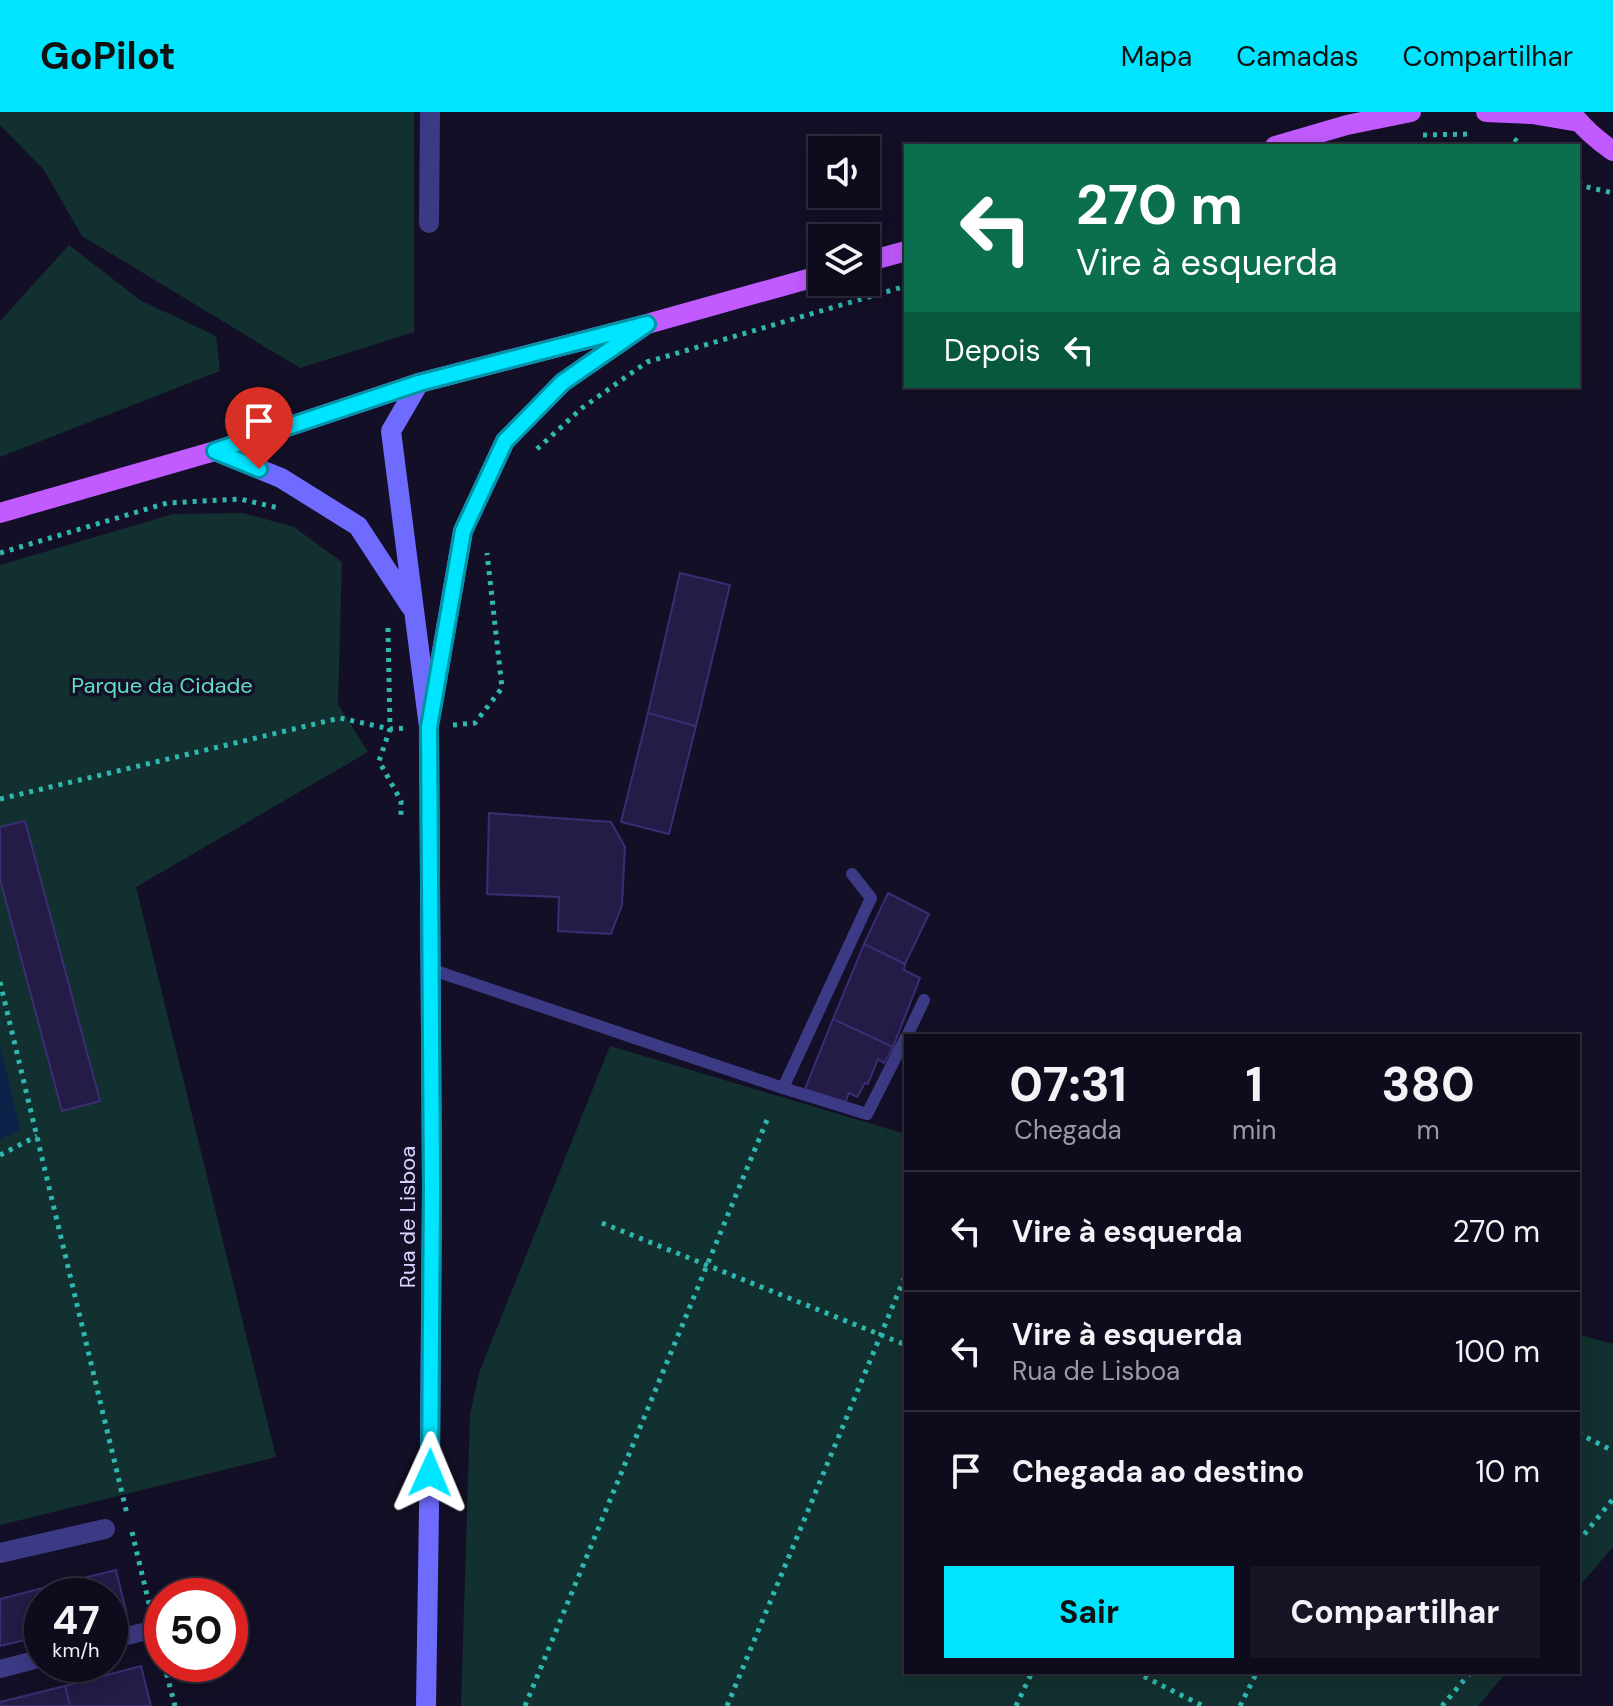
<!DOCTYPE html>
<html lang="pt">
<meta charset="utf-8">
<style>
body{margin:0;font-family:"DM Sans",sans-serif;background:#171425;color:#f1f3f6;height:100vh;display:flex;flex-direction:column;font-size:30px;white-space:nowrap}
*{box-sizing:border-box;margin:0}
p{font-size:26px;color:#9b9ba3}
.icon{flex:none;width:44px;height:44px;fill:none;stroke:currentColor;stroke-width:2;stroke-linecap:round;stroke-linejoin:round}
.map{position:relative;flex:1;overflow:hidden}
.sheet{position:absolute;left:904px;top:922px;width:676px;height:640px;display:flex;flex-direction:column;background:#0e0b1c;border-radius:0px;box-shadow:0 4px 20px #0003,0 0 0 2px #2e2b3b}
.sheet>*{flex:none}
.guide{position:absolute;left:904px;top:32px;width:676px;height:244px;border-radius:0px;box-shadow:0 4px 20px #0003,0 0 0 2px #2e2b3b;background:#0b6e4f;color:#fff;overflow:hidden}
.buttons{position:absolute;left:808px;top:24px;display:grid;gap:16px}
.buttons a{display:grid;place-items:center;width:72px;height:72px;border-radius:0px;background:#0e0b1c;box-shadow:0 4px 20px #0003,0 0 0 2px #2e2b3b;font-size:40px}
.speed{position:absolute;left:24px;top:1466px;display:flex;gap:16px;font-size:40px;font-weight:700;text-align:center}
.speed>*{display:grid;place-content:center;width:104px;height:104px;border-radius:50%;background:#0e0b1c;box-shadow:0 4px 20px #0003,0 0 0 2px #2e2b3b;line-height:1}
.speed small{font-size:20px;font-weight:400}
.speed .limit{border:12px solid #d22;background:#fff;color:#111}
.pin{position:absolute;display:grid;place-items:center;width:68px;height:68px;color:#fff;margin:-82px -34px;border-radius:50% 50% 50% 0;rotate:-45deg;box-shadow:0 0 8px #0007}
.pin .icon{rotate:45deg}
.me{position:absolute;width:88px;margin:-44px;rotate:1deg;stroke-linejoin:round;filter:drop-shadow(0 0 6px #0008)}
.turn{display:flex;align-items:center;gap:28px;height:168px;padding:0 40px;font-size:36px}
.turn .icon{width:104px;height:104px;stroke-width:2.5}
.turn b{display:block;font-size:56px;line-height:68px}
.then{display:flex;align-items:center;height:76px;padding:0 40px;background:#0003;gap:16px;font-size:30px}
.eta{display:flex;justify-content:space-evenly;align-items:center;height:136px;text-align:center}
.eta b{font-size:48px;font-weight:700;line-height:56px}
.action{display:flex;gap:16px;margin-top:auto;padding:16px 40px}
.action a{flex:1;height:92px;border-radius:0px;background:#00e5ff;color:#111;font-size:32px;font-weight:700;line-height:92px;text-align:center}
.action a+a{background:#171425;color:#f1f3f6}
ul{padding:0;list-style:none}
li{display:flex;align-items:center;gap:24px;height:120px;padding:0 40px;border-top:2px solid #2e2b3b}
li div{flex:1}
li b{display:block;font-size:30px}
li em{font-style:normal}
header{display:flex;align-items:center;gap:48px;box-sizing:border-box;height:112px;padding:0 40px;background:#00e5ff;color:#111}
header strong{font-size:38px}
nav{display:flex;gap:44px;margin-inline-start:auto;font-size:28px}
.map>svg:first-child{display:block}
.green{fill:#12302f}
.water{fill:#0c2248}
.building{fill:#241b47;stroke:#3b2d73;stroke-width:2}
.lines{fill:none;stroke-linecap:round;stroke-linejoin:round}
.path{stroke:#2fb8b0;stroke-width:5;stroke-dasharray:4 6;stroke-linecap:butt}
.service{stroke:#3d3a85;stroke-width:12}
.pedestrian{stroke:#3d3a85;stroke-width:18}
.minor{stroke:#3d3a85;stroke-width:20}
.secondary{stroke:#6f6bff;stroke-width:20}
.primary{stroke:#c25bff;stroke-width:20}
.route-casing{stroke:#0095a6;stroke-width:20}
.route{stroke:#00e5ff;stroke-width:14}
.labels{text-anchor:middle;stroke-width:7;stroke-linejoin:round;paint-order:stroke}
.park-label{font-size:22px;fill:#5fe0c0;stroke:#130f26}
.street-label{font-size:22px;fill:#d9d4ff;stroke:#130f26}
</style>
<header>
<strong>GoPilot</strong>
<nav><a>Mapa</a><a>Camadas</a><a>Compartilhar</a></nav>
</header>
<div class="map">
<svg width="1613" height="1594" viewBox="0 0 1613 1594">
<rect width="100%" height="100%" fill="#130f26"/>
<!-- green -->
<path class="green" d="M0,0H414V220L300,256L82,124L44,58L0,13Z
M69,133L140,188L216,224L220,259L0,345V209Z
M243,401L294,415L342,450L338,592L368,640L136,775L276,1345L0,1413V453L173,402Z
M610,934L906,1022V1560H1507L1478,1594H461L470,1303L479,1261Z
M1578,1222L1613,1232V1435L1578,1476Z"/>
<!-- water -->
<path class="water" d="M0,932L20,1018L0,1028Z"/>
<!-- building -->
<path class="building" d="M680,461L730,473L696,614L648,601Z
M648,601L696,614L669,722L621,710Z
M489,701L611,710L625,735L622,793L611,822L558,819L559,785L487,782Z
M25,709L100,989L62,999L0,767V715Z
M888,781L929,802L905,852L864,832Z
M864,832L905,852L904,858L920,866L893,935L833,907Z
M833,907L893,935L884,951L878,947L868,972L865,971L857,985L849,981L845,991L805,977Z
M116,1458L127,1503L110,1507V1484H42V1490L39,1477Z
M39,1477L42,1490V1524L0,1534V1487Z
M141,1554L151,1594H70L65,1574Z
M65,1574L70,1594H0V1590Z"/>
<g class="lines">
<!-- path -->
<path class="path" d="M1423,23L1473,22
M1514,27L1525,34
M1578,70L1583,74L1613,81
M537,337L582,296L647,250L906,174
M0,441L167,391L240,387L279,396
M388,516L390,617L407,616
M453,613L475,611L502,576L487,441
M0,687L340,606L390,617L379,649L401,689V705
M0,870L127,1402
M0,1043L37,1024
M602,1111L906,1233
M1578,1321L1613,1339
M132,1420L150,1496
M1578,1430L1613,1387
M164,1552L175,1594
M1135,1560L1203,1594
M525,1594L767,1008
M727,1594L906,1162
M1016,1594L1032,1560
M1240,1594L1257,1560
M1442,1594L1471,1560"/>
<!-- service -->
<path class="service" d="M430,857L783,976L871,786L852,762
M907,924L924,888
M783,976L867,1002L906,925"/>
<!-- pedestrian -->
<path class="pedestrian" d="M110,1528L155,1517
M0,1557L42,1546"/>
<!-- minor -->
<path class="minor" d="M429,111L430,0
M0,1441L105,1417"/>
<!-- secondary -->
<path class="secondary" d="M419,271L391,319L429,615L432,1075L430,1332L426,1594
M215,339L281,366L358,414L411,495
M432,596L463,419L505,329L563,270L644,214"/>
<!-- primary -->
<path class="primary" d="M1486,0L1532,2L1579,10
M1571,0C1583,16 1597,28 1613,39
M1275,34L1347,13L1411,0
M866,150L906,139
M0,401L215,339L419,271L647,212L822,163"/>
</g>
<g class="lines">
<!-- route casing -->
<g class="route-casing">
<path id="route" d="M259,357L215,339L419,271L647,212L563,270L505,329L463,419L429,615L432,1075L430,1361"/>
</g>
<!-- route -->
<use href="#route" class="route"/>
</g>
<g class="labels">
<!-- park labels -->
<g class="park-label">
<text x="162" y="581">Parque da Cidade</text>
</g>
<!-- street labels -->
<g class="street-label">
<text transform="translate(407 1105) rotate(-90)" y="8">Rua de Lisboa</text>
</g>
</g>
</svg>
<div class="buttons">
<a><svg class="icon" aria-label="sound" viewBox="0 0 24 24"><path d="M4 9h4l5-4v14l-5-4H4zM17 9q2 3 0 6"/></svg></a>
<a><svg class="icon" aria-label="layers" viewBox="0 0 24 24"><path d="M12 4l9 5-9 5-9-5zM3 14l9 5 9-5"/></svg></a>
</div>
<div class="speed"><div>47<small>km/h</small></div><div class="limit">50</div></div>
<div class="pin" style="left:259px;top:357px;background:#d93025"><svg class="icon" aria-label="arrive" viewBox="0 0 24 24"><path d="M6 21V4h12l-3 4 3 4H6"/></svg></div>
<svg class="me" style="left:430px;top:1361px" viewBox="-20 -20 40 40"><path d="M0-17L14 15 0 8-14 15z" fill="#00e5ff" stroke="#fff" stroke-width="4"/></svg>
<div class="guide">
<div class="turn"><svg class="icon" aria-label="left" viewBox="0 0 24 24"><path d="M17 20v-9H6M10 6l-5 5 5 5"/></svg><div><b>270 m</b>Vire à esquerda</div></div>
<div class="then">Depois<svg class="icon" aria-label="left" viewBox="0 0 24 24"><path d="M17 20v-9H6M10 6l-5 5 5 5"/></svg></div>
</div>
<section class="sheet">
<div class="eta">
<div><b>07:31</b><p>Chegada</p></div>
<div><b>1</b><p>min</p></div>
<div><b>380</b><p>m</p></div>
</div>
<ul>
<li><svg class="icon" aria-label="left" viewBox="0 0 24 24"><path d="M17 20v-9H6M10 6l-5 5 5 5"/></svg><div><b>Vire à esquerda</b></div><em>270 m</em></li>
<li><svg class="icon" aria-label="left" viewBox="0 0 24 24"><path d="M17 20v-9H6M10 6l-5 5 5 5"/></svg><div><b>Vire à esquerda</b><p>Rua de Lisboa</p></div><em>100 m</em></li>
<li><svg class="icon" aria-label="arrive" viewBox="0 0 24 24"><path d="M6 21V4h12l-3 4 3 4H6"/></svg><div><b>Chegada ao destino</b></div><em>10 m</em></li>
</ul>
<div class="action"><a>Sair</a><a>Compartilhar</a></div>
</section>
</div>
